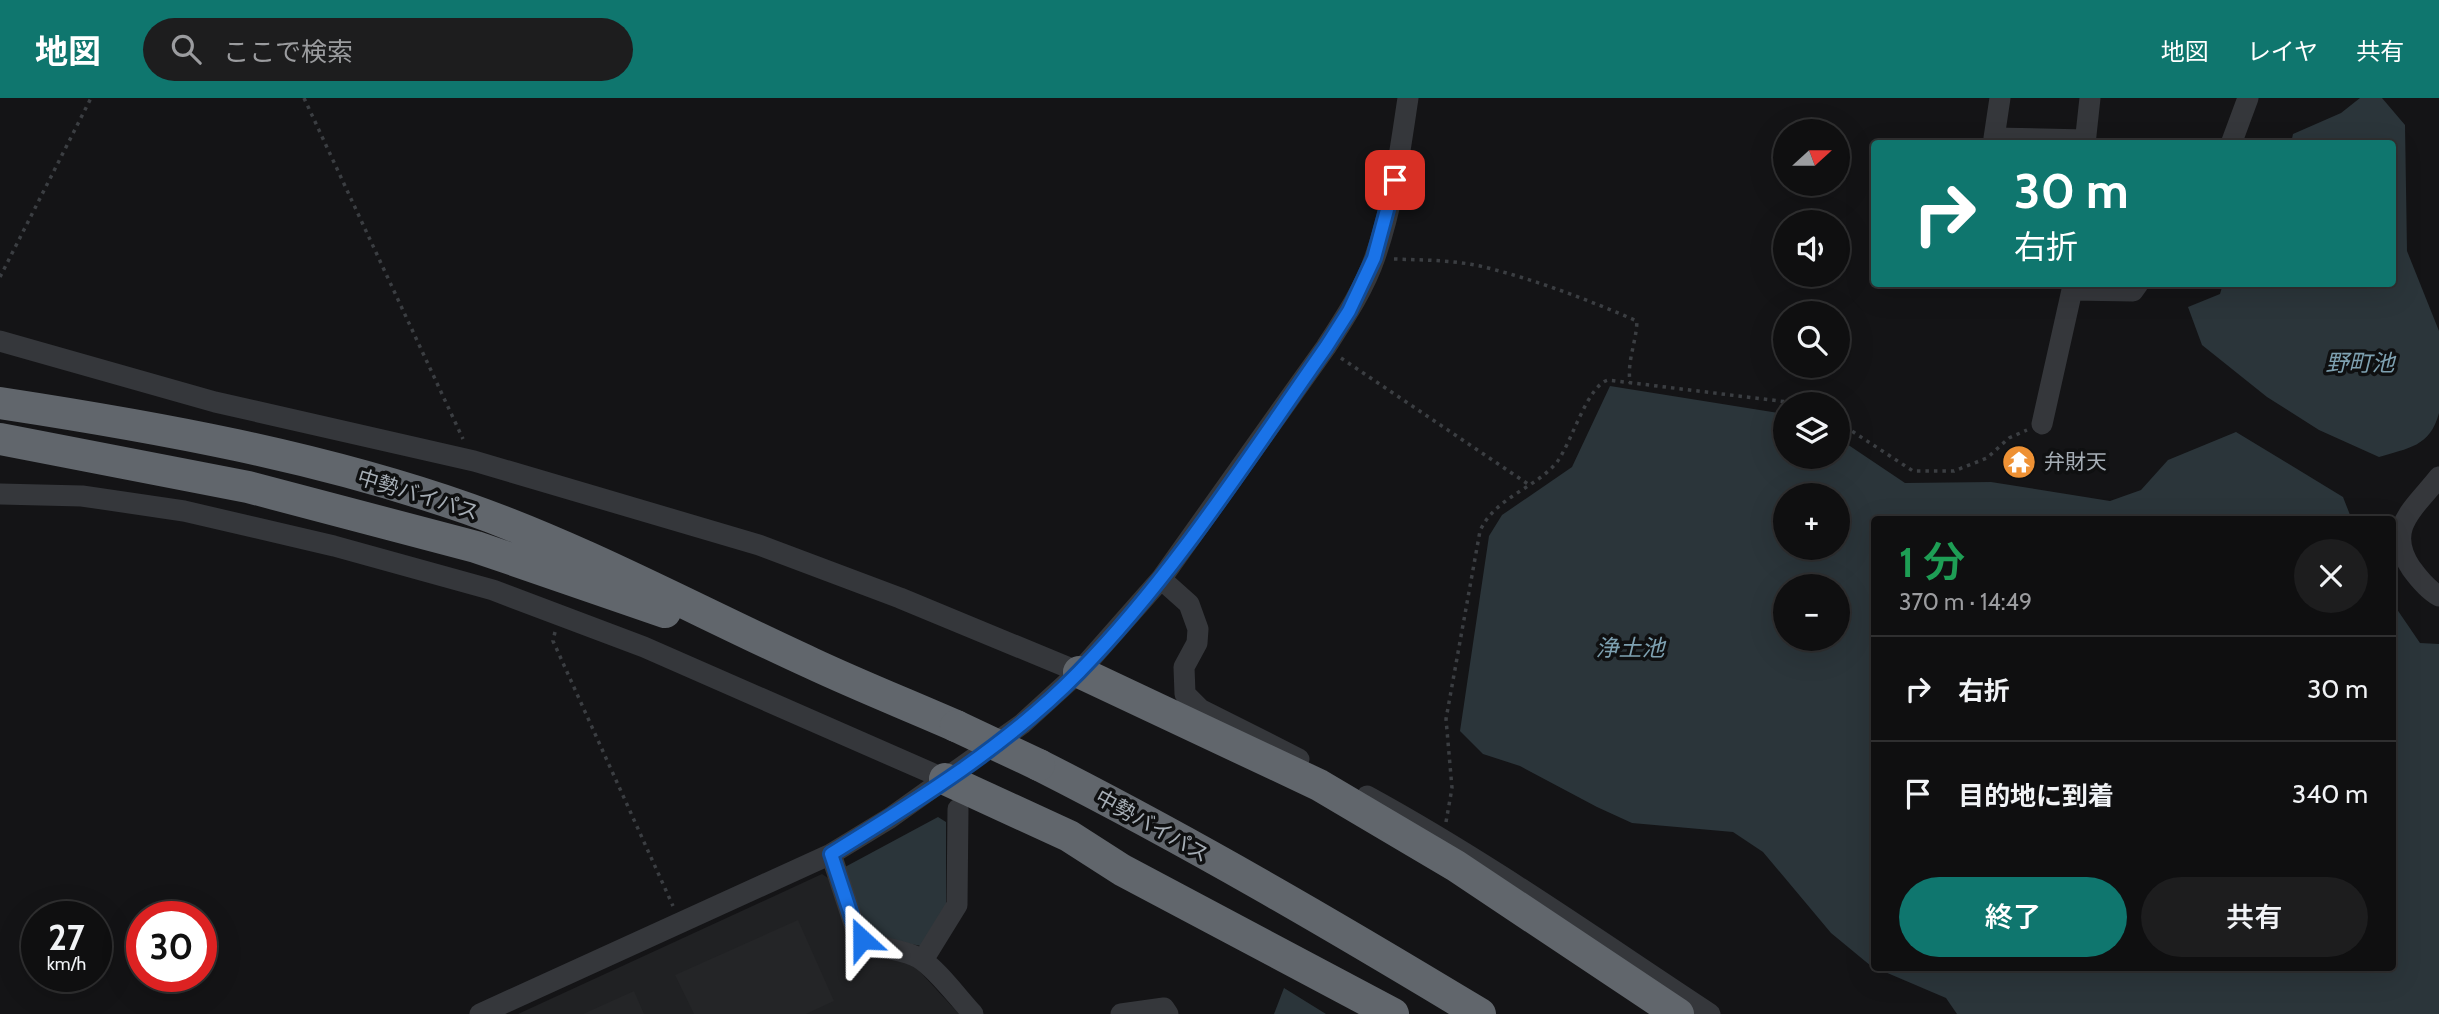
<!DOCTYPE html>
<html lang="ja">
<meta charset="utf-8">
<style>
body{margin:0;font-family:Cabin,"Noto Sans JP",sans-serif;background:#1d1d1e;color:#f1f3f6;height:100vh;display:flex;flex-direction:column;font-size:26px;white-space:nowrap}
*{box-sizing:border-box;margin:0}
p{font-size:23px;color:#9b9c9f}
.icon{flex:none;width:38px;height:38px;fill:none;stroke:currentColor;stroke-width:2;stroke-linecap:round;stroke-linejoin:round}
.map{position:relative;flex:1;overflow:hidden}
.drawer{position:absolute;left:1871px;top:418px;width:525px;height:455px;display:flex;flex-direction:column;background:#0f0f10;border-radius:7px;box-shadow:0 7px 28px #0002,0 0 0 2px #2f2f30}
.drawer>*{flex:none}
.banner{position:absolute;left:1871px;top:42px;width:525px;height:147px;border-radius:7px;box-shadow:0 7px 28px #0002,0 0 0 2px #2f2f30;background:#0f766e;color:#fff;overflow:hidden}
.needle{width:46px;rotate:69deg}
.tools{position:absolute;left:1773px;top:21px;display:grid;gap:14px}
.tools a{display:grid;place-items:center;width:77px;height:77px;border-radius:50%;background:#0f0f10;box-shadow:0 7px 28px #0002,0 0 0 2px #2f2f30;font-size:35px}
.speed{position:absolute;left:21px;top:803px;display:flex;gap:14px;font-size:35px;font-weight:700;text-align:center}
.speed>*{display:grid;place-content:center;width:91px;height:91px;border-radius:50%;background:#0f0f10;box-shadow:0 7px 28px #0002,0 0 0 2px #2f2f30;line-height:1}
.speed small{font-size:18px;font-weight:400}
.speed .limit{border:10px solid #d22;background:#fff;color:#111}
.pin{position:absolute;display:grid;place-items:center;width:60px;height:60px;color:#fff;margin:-30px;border-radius:14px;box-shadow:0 4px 10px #0006}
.me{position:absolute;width:77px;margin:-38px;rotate:336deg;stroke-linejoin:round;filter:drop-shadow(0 0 5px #0008)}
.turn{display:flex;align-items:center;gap:24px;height:147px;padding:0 28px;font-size:32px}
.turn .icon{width:91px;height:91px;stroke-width:2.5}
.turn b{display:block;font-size:49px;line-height:60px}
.round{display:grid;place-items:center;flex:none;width:74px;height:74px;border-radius:37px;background:#1d1d1e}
.headline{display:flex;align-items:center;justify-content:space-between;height:119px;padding:0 28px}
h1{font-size:42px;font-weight:600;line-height:52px;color:#1e9e55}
.button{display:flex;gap:14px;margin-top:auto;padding:14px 28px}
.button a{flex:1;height:80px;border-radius:42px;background:#0f766e;color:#fff;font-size:28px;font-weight:600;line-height:80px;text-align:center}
.button a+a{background:#1d1d1e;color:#f1f3f6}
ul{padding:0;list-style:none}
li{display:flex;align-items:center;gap:21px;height:105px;padding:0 28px;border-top:2px solid #2f2f30}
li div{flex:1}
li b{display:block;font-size:26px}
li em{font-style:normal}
header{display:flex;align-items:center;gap:42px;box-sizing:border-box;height:98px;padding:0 35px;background:#0f766e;color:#fff}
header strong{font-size:33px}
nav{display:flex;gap:38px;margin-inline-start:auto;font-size:24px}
.search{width:490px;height:63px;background:#1d1d1e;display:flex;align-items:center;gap:18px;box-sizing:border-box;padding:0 24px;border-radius:38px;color:#9b9c9f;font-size:26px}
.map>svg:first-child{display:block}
.built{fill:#202123}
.water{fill:#2b353a;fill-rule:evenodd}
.building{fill:#242527}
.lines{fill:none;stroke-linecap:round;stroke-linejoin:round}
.path{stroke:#3b3e42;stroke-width:3.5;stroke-dasharray:3.5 5;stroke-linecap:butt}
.minor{stroke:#35373b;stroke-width:21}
.highway{stroke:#61666c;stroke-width:32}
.highway-bridge{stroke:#61666c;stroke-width:32}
.route-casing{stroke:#114b97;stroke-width:18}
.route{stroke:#1a73e8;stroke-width:12}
.labels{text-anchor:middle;stroke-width:7;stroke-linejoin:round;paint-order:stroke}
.poi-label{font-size:21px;fill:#a6aeb6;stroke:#0f1011;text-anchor:start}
.street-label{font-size:21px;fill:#a6aeb6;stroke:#0f1011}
.water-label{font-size:23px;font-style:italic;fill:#7ea1b1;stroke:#0f1011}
</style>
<header>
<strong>地図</strong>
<div class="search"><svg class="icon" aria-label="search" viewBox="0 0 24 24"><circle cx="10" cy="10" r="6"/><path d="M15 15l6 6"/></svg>ここで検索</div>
<nav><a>地図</a><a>レイヤ</a><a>共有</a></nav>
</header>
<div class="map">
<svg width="2439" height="916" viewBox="0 0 2439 916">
<rect width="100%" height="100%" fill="#141416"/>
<!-- built -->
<path class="built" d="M822,776L828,780L858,848L873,857L912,865L959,916H518Z"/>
<!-- water -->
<path class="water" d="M2360,0H2382L2405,27L2407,153L2439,233V315C2430,349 2408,350 2379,359L2319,332L2267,299L2202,247L2188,209L2220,196L2223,186H2392V46L2291,45L2293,36L2341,15Z
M1610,288L1785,316V359H1838V340L1905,385L1991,384L2110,403L2141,392L2168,362L2236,334L2343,399L2352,422H1874V870H2392V504L2420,545L2439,546V916H1957L1946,900L1871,868L1831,835L1763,754L1733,734L1632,725L1597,709L1520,668L1483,656L1460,633L1489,438L1502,417L1572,369ZM1785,397H1838V450H1785ZM1785,488H1838V541H1785Z
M938,719L946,724V812L921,848C855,834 864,830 845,769Z
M1284,890L1326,916H1274Z"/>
<!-- building -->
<path class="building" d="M798,822L834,903L806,916H694L675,877Z
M634,893L644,916H583Z"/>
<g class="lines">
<!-- path -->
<path class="path" d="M304,0L463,341
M1394,161C1423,162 1452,162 1480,168C1534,181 1586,201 1637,223C1636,246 1627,262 1630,285
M0,179L91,0
M1341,260L1528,386
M1838,324L1913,373H1954L1987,360L2009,340L2027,332
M555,534L553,543L673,808
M1446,724L1452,690L1446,621L1480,433C1495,399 1535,391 1557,364C1572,344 1587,288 1608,282L1804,306"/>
<!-- minor -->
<path class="minor" d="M2000,0L1994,40L2086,42
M2085,46L2090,0
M2231,46L2248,0
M2072,186V192L2133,193L2138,186
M0,243L215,304L474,363L759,447L900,500L1079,574
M2042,326L2072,192
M2439,379C2415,410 2384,430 2411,470C2419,481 2428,492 2439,498
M0,396L82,398L184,413L334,448L493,492L644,549L945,681
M1161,481L1189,506L1198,531L1197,545L1184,569L1185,596L1200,611L1299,661
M1367,698C1486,763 1596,841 1710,916
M831,756L856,832C872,854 897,848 919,860C937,871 958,900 973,916
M923,862L957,807L958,711
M480,916L831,756L890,720L1022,626L1079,574L1161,481L1326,249C1344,221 1364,191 1375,159C1393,108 1400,53 1408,0
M1121,916L1164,910L1168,916"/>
<!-- highway -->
<path class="highway" d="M0,305C157,329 318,358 469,411C587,453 697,513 811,565C858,587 908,607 956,628
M0,341L248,389L476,449L665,514
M1079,574L1319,687L1456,768L1678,916
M1039,667C1189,743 1336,829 1480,916
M945,681L1069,738L1122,772L1393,916"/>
<!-- highway-bridge -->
<path class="highway-bridge" d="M956,628L1039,667"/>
</g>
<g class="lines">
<!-- route casing -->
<g class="route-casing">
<path id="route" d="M862,841L856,832L831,756C917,703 1008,647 1079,574C1174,477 1248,360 1326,249L1349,213L1374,160L1395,82"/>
</g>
<!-- route -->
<use href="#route" class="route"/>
</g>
<!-- icons -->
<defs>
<g id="temple-disc" transform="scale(1.75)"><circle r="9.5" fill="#ee9134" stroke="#0f1011"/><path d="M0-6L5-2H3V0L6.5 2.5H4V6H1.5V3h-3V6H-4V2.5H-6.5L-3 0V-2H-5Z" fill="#fff"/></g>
</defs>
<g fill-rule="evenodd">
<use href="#temple-disc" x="2019" y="364"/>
</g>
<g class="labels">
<!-- poi labels -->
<g class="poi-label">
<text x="2044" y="371">弁財天</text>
</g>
<!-- street labels -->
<g class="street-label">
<text transform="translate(418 397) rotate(17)" y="7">中勢バイパス</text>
<text transform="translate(1152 728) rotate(29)" y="7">中勢バイパス</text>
</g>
<!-- water labels -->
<g class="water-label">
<text x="2360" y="273">野町池</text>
<text x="1630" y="558">浄土池</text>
</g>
</g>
</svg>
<div class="tools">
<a><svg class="needle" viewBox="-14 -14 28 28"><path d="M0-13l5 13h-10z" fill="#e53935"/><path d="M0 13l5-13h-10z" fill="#9b9c9f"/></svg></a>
<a><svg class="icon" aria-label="sound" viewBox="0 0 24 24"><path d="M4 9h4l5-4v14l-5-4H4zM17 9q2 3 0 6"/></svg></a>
<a><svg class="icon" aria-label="search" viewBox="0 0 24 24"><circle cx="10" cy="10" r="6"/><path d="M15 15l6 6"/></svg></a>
<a><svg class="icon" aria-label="layers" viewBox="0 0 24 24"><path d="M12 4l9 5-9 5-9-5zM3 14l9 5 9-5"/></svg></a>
<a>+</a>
<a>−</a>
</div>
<div class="speed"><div>27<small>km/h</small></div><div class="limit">30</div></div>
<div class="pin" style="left:1395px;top:82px;background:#d93025"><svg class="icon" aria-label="arrive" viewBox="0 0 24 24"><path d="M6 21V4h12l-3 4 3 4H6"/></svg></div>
<svg class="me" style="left:862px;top:841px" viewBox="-20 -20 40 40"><path d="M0-17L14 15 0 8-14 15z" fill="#1a73e8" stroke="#fff" stroke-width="4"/></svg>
<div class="banner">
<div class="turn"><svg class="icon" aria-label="right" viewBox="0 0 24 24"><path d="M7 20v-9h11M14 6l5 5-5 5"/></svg><div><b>30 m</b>右折</div></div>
</div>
<section class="drawer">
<div class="headline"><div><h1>1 分</h1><p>370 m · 14:49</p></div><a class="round"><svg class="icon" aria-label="close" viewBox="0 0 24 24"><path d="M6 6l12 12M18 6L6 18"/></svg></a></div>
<ul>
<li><svg class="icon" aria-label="right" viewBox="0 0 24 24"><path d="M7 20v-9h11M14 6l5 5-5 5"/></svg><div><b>右折</b></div><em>30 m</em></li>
<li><svg class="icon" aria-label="arrive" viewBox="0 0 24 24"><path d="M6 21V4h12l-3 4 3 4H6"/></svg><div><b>目的地に到着</b></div><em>340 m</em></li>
</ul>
<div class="button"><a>終了</a><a>共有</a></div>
</section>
</div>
